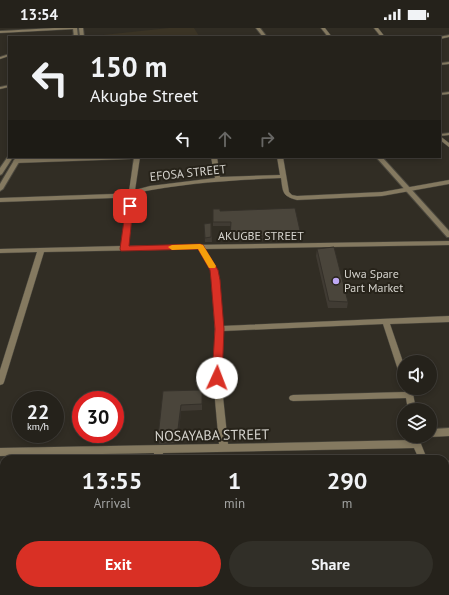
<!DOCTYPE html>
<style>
body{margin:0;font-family:"PT Sans",sans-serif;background:#312f28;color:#f1f3f6;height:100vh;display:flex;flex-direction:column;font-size:15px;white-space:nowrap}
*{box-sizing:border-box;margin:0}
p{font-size:13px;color:#a3a4a3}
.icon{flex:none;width:22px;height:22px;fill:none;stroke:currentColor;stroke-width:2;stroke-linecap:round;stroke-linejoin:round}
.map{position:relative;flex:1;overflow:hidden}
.panel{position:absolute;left:0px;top:427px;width:449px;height:140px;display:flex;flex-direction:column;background:#25221b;border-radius:12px 12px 0 0;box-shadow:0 2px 6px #0003,0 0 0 1px #423f3a}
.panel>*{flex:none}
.top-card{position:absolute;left:8px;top:8px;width:433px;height:122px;border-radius:0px;box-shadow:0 2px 6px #0003,0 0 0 1px #423f3a;background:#25221b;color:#f1f3f6;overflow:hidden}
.tools{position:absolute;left:397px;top:327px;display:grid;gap:8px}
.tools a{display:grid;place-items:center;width:40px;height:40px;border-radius:50%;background:#25221b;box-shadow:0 2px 6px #0003,0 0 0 1px #423f3a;font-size:20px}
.speed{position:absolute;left:12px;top:363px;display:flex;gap:8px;font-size:20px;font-weight:700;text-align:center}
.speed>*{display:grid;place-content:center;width:52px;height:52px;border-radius:50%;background:#25221b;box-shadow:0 2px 6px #0003,0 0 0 1px #423f3a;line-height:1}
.speed small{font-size:10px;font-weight:400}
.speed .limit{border:6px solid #d22;background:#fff;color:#111}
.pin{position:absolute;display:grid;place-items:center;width:34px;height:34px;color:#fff;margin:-17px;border-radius:8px;box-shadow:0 2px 6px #0006}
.me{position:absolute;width:44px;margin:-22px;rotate:2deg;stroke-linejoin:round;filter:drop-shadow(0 0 3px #0008)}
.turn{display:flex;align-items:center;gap:14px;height:84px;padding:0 16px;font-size:18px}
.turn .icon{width:52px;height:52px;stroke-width:2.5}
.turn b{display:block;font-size:28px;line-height:34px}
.lanes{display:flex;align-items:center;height:38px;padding:0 16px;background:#0003;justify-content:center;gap:20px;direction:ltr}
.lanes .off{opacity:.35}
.eta{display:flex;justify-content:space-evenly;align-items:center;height:68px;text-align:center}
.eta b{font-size:24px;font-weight:700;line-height:28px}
.button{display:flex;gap:8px;margin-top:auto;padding:8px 16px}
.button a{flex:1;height:46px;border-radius:24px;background:#d93025;color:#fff;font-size:16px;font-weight:700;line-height:46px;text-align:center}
.button a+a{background:#312f28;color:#f1f3f6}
.status{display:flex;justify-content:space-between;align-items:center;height:28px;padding:0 20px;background:#25221b;direction:ltr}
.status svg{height:11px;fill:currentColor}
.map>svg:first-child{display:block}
.built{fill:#3b3425}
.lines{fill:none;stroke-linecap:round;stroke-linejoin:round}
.minor-casing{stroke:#4b483f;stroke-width:1}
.tertiary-casing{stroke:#4b483f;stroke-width:2}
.minor{fill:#847960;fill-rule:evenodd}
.tertiary{fill:#847960;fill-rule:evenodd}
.wall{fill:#403b33}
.shaded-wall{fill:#343029}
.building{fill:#4a453b;stroke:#343029}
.route{fill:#d93025;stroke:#8d1f18}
.slow{fill:#f59e0b}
.poi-dot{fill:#bfa9f4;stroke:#27231a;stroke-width:1.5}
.labels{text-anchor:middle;stroke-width:4;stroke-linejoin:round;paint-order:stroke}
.street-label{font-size:12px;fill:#d6d4ce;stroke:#27231a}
.poi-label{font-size:12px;fill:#d6d4ce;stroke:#27231a;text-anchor:start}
.near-street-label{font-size:14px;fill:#d6d4ce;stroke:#27231a}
</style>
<div class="status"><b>13:54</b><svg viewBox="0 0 49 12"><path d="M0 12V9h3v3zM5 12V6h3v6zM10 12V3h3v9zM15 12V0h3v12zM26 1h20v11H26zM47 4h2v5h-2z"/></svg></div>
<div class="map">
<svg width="449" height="567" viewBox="0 0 449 567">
<rect width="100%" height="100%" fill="#312d24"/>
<!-- built -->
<path class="built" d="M169,0H194L199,8L104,9L103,7Z"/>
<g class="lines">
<!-- minor casing -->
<g class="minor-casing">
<path id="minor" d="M54,0H77L75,1L0,5V3Z
M321,0H325L332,9H328Z
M374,0H378L385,9H381Z
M76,6L78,7L77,8L67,9Z
M449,7V9L440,11L439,9Z
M9,26V28L0,31V29Z
M449,34V36L440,37V35Z
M9,57V59L0,61V59Z
M449,64V66L440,67V65Z
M449,105V107L440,108L449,115V119L440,112V106Z
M85,129H133L130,131L16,135L13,133L16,131Z
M134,129H140L135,162L150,158L215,150L211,129H217L220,149L280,147L277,129H283L289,164L292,167L297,168L382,164L449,152V156L382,168L297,172C282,168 283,164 281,150C232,152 183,155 135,165L128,218L449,213V217L204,221L217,243L222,298L449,288V294L390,296L404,337V351L401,350L400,348L383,296L223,303L221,350L228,416L412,412V408H420L421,416L427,431H419L414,420L163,425L162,431H154V425L0,428V420L219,416L213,350L215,301L211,243L198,221L44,224L4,354L3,356L0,357V342L37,224L0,225V221L121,218L129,166L113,170L0,174V170L113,166L129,163Z
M404,360H412L416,382H408L406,370L293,373L290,372L289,370L290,368L293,367L405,364Z
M449,400V408L430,409L428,408H430V401Z
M449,433V441L445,442V434Z
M445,469L449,471V483L445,481Z
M449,527V537L445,538V528Z
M0,549H4V559H0Z
M72,563H82L80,567H70Z
M215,563H225V567H215Z"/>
</g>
<!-- tertiary casing -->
<g class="tertiary-casing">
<path id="tertiary" d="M73,0H77L78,9H74Z
M79,0H83L84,9H80Z
M256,0H260L267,9H263Z
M9,127V129H13L2,146L0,147V140Z
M16,129H22L3,161L0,163V156Z
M376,129H382L449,203V209H447Z"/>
</g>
<!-- minor -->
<use href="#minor" class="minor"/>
<!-- tertiary -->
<use href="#tertiary" class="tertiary"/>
</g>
<!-- wall -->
<path class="wall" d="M213,181L301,207L300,212L230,213L231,198H213Z
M211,195L212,214H205L204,196Z
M317,221L348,274L347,280H328L316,228Z
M202,362V382L181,383L178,415L159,416L158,409L163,363Z"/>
<!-- shaded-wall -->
<path class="shaded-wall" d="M181,377V383L178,415L177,409Z"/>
<!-- building -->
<path class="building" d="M295,180L301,207L230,209L231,194H213V181H220V183Z
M211,195V209L205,210L204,196Z
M334,219L348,274L329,273L317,221Z
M202,362V376L181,377L177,409H158L163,363Z"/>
<!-- route -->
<path class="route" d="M130,175L133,178L129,218L200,216L203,217L218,242L220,252L224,301L222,350L221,352H214L212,350L215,301L211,252L210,242L198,221L121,223L120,221L126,178Z"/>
<!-- slow -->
<path class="slow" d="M200,216L203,217L216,238L215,240H209L198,221L172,222L168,219L172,217Z"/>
<!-- markers -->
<circle class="poi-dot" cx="336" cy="253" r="4"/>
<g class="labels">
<!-- street labels -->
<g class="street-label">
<text transform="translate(188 145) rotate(-6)" y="4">EFOSA STREET</text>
<text x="261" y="212">AKUGBE STREET</text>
</g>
<!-- poi labels -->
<g class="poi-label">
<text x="344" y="250">Uwa Spare<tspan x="344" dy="14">Part Market</tspan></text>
</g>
<!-- near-street labels -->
<g class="near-street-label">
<text transform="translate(212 407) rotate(-1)" y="5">NOSAYABA STREET</text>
</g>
</g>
</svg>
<div class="tools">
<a><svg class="icon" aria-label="sound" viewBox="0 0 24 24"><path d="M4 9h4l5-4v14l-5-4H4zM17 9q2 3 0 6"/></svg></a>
<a><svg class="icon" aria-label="layers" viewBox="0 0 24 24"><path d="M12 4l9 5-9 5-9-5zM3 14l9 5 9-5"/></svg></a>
</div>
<div class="speed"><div>22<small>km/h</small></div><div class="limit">30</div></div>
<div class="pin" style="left:130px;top:178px;background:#d93025"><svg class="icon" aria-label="arrive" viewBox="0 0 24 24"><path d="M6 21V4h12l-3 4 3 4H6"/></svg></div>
<svg class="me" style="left:217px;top:350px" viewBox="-20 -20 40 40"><circle r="19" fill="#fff"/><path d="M0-13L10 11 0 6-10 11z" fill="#d93025"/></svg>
<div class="top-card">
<div class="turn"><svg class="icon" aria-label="left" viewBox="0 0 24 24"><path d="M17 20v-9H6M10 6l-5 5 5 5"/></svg><div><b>150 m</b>Akugbe Street</div></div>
<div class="lanes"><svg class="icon" aria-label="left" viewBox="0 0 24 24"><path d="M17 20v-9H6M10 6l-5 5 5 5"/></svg><svg class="icon off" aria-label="ahead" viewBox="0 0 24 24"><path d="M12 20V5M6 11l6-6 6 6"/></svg><svg class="icon off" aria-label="right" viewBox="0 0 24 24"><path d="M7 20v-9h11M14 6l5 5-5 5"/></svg></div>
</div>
<section class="panel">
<div class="eta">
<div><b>13:55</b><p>Arrival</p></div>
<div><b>1</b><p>min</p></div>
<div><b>290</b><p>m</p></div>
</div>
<div class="button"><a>Exit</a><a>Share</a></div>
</section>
</div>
